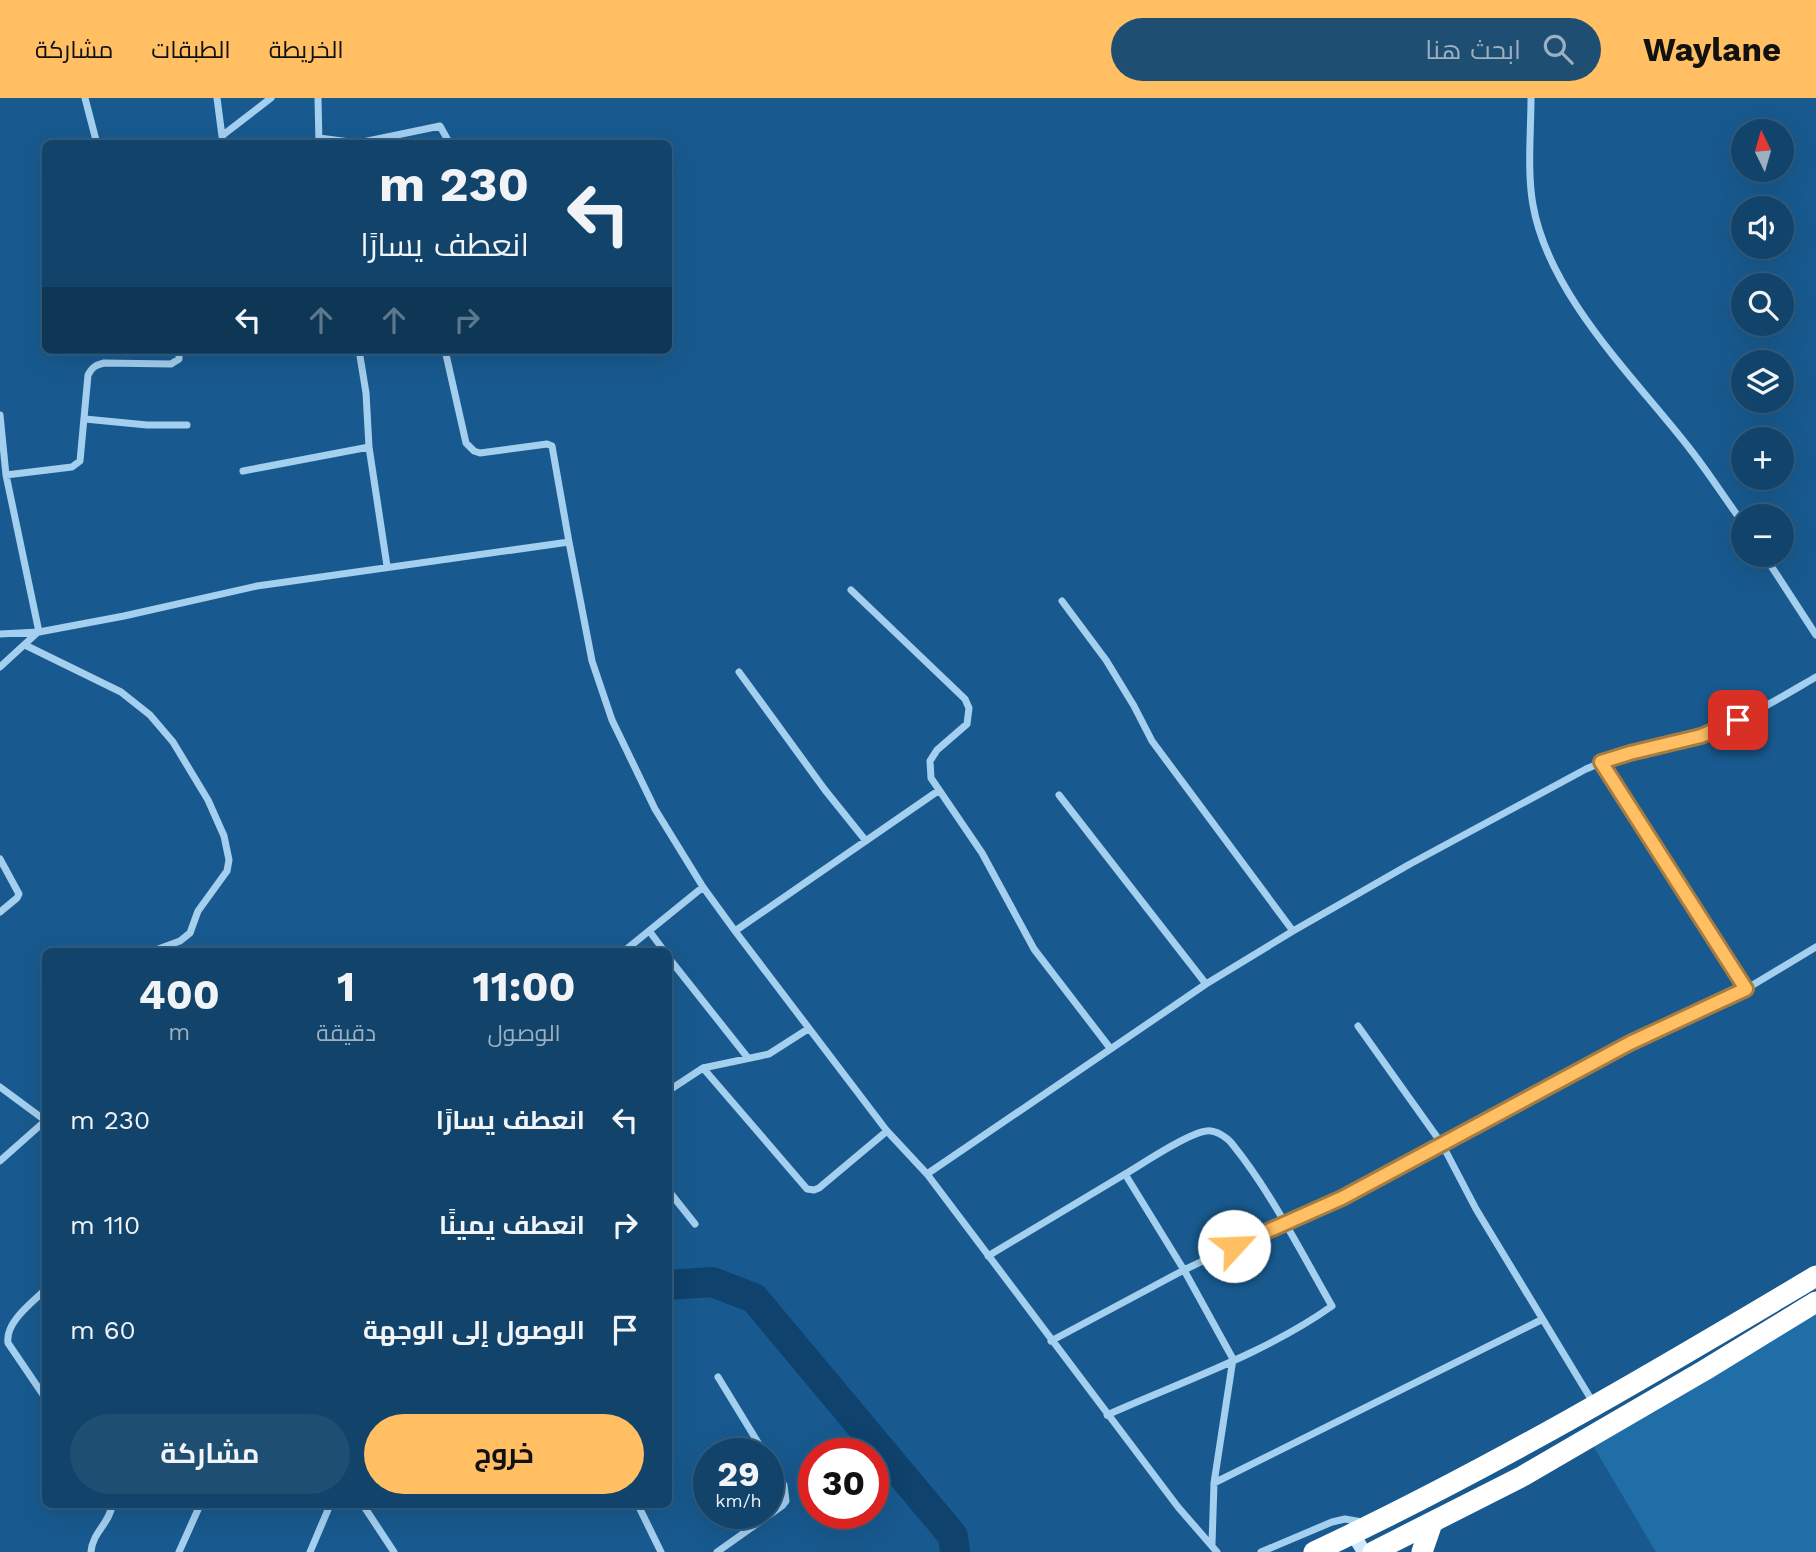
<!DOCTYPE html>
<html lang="ar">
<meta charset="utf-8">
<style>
body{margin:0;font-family:"Work Sans",Cairo,sans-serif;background:#1f4e73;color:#f1f3f6;direction:rtl;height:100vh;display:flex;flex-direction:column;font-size:26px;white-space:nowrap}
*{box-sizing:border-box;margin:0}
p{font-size:23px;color:#9cb0c1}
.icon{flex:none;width:38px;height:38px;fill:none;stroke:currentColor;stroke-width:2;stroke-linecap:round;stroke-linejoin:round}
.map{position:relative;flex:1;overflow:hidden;direction:ltr}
.details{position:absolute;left:42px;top:850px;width:630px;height:560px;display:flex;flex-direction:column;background:#12446b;border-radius:10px;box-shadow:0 7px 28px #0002,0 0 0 2px #315c7e;direction:rtl}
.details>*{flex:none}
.hud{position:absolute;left:42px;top:42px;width:630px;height:214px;border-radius:10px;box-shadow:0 7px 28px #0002,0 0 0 2px #315c7e;direction:rtl;background:#12446b;color:#f1f3f6;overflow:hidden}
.needle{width:46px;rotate:355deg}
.tools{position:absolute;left:1731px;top:21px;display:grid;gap:14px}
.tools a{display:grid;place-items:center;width:63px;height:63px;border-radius:50%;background:#12446b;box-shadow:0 7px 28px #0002,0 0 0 2px #315c7e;font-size:35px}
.speed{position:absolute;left:693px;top:1340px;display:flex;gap:14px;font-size:35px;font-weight:700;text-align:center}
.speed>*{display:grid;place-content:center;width:91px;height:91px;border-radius:50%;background:#12446b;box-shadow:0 7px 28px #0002,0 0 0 2px #315c7e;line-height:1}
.speed small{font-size:18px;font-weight:400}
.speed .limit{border:10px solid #d22;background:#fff;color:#111}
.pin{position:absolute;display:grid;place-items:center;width:60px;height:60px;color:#fff;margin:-30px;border-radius:14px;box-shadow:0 4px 10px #0006}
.me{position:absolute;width:77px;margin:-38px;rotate:65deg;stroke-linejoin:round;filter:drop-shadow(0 0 5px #0008)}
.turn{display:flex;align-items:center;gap:24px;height:147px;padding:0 28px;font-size:32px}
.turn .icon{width:91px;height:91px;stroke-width:2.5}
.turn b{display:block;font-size:49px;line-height:60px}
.lanes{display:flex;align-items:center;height:66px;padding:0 28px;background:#0003;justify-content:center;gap:35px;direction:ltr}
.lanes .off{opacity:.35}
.eta{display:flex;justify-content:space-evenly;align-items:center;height:119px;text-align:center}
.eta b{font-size:42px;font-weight:700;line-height:49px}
.action{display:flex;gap:14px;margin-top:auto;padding:14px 28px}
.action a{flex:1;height:80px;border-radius:42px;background:#ffbf62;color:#111;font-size:28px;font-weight:700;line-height:80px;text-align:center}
.action a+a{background:#1f4e73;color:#f1f3f6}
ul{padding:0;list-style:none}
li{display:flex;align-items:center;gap:21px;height:105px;padding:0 28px}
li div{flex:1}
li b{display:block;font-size:26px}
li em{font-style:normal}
header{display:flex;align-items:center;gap:42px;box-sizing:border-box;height:98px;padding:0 35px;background:#ffbf62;color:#111}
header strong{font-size:33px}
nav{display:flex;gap:38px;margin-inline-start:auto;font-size:24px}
.search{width:490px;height:63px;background:#1f4e73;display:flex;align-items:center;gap:18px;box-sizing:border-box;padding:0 24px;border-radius:38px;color:#9cb0c1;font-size:26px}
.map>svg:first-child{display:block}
.green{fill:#206ea8}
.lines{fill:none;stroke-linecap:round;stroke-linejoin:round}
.river{stroke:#0f426c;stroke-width:30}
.street{stroke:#a4cfef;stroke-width:7}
.secondary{stroke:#d2e8fb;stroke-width:14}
.highway{stroke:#fff;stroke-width:21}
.route-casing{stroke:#a67c40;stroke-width:18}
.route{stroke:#ffbf62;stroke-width:12}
</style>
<header>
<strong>Waylane</strong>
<div class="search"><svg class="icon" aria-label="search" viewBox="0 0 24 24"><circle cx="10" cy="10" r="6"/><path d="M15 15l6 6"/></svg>ابحث هنا</div>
<nav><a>الخريطة</a><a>الطبقات</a><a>مشاركة</a></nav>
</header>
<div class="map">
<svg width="1816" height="1454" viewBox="0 0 1816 1454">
<rect width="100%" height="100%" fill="#185a8f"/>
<!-- green -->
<path class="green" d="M1816,1210V1454H1656L1592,1346Z"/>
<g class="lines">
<!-- river -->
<path class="river" d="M668,1187L712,1184L754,1200L953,1438L955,1454"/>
<!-- street -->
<path class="street" d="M85,0L97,46
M217,0L223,46
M318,0L319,46
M1531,0C1531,33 1527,74 1533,107C1549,198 1635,280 1690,351C1709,375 1725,401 1743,425
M223,37L271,0
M319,40L358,45L440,28L450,46
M359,252L366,295L369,349L387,468
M445,252L466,345L474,353L480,355L547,346L552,348L569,444
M0,317L6,377L39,534
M85,321L147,327H187
M243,373L369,349
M6,377L72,369L80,363L88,277C92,269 96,267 104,265L171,266L179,261V252
M1764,457L1816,537
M851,492L965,601L969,610L967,626L937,652L930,663L931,680L982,755L1034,851L1110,950
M1062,503L1106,562L1134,608L1152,643L1293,833L1206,886
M0,536L39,534L124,518L257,488L569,444L592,563L612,622L655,711L703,789L735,833L887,1033L927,1076L1178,1409L1217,1454
M25,547L121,594L150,617L173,644L208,702L224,738L229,762L227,773L198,813L190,835L180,843L150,854
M0,569L38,534
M739,574L825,692L866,743
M1601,664L1746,891
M0,761L19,796L17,800L0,814
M735,833L938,693
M1293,833L1410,766L1586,671C1623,654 1662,651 1700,638C1741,624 1778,601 1816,579
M650,834L665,854
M623,854L703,789
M668,859L748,960
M1358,928L1442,1046L1476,1111L1594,1306
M703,970L807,1091L814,1092L819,1090L887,1033
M0,989L46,1023
M668,993L703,970L769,956L808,931
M0,1063L45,1023
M927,1076L1206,886L1059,697
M668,1092L695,1126
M988,1158L1125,1076
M46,1191C32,1205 5,1224 8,1245L46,1301
M1051,1243L1184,1172L1284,1124L1342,1100L1630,945L1746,891L1816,849
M718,1279L765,1356
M1107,1317C1181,1284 1266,1255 1332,1208C1302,1156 1271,1094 1233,1047C1229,1041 1219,1034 1211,1033C1195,1030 1141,1067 1125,1076L1184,1172L1233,1261L1214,1385L1212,1446
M1214,1385L1541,1222
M363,1407L394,1454
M638,1407L661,1454
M91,1454C92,1435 110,1425 112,1407
M179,1454L200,1407
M310,1454L330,1407
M717,1454L782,1408L786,1403L784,1387L768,1361
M1261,1454L1332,1424L1345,1421L1362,1424"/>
<!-- secondary -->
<path class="secondary" d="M1353,1436L1364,1454"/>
<!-- highway -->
<path class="highway" d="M1314,1454C1487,1373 1652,1276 1816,1178
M1373,1454L1523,1378L1705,1272L1816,1204
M1422,1454L1432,1425"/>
</g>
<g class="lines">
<!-- route casing -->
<g class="route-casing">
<path id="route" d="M1234,1148L1342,1100L1630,945L1746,891L1601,664L1630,655L1701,638L1738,622"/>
</g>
<!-- route -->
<use href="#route" class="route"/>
</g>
</svg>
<div class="tools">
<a><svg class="needle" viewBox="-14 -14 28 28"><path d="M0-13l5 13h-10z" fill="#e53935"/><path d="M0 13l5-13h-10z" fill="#9cb0c1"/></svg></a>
<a><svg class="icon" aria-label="sound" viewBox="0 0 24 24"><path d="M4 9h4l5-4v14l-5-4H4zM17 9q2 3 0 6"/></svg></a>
<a><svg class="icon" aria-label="search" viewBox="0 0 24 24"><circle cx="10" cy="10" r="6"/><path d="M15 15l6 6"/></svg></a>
<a><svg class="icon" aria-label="layers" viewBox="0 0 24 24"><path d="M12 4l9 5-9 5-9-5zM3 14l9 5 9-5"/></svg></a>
<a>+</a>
<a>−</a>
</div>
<div class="speed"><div>29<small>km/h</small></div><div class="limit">30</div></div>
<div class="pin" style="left:1738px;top:622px;background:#d93025"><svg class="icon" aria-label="arrive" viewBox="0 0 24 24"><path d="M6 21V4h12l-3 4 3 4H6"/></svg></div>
<svg class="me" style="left:1234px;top:1148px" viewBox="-20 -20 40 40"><circle r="19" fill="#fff"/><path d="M0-13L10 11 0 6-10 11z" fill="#ffbf62"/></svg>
<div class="hud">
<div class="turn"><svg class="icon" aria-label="left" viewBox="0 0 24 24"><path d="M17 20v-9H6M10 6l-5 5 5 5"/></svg><div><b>230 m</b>انعطف يسارًا</div></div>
<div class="lanes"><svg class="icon" aria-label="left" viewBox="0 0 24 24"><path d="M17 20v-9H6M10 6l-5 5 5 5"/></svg><svg class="icon off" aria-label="ahead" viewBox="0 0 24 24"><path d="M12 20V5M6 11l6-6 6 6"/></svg><svg class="icon off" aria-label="ahead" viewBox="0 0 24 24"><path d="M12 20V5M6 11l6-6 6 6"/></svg><svg class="icon off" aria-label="right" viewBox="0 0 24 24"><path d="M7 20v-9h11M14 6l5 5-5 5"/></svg></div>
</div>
<section class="details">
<div class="eta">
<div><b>11:00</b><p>الوصول</p></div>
<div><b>1</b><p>دقيقة</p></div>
<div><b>400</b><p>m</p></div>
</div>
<ul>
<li><svg class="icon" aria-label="left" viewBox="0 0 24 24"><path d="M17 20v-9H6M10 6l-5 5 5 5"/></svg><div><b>انعطف يسارًا</b></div><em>230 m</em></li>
<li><svg class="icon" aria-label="right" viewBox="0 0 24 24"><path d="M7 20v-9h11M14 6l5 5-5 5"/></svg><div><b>انعطف يمينًا</b></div><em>110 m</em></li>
<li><svg class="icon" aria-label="arrive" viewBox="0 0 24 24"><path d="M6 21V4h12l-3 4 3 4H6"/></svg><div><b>الوصول إلى الوجهة</b></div><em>60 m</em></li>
</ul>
<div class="action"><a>خروج</a><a>مشاركة</a></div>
</section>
</div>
